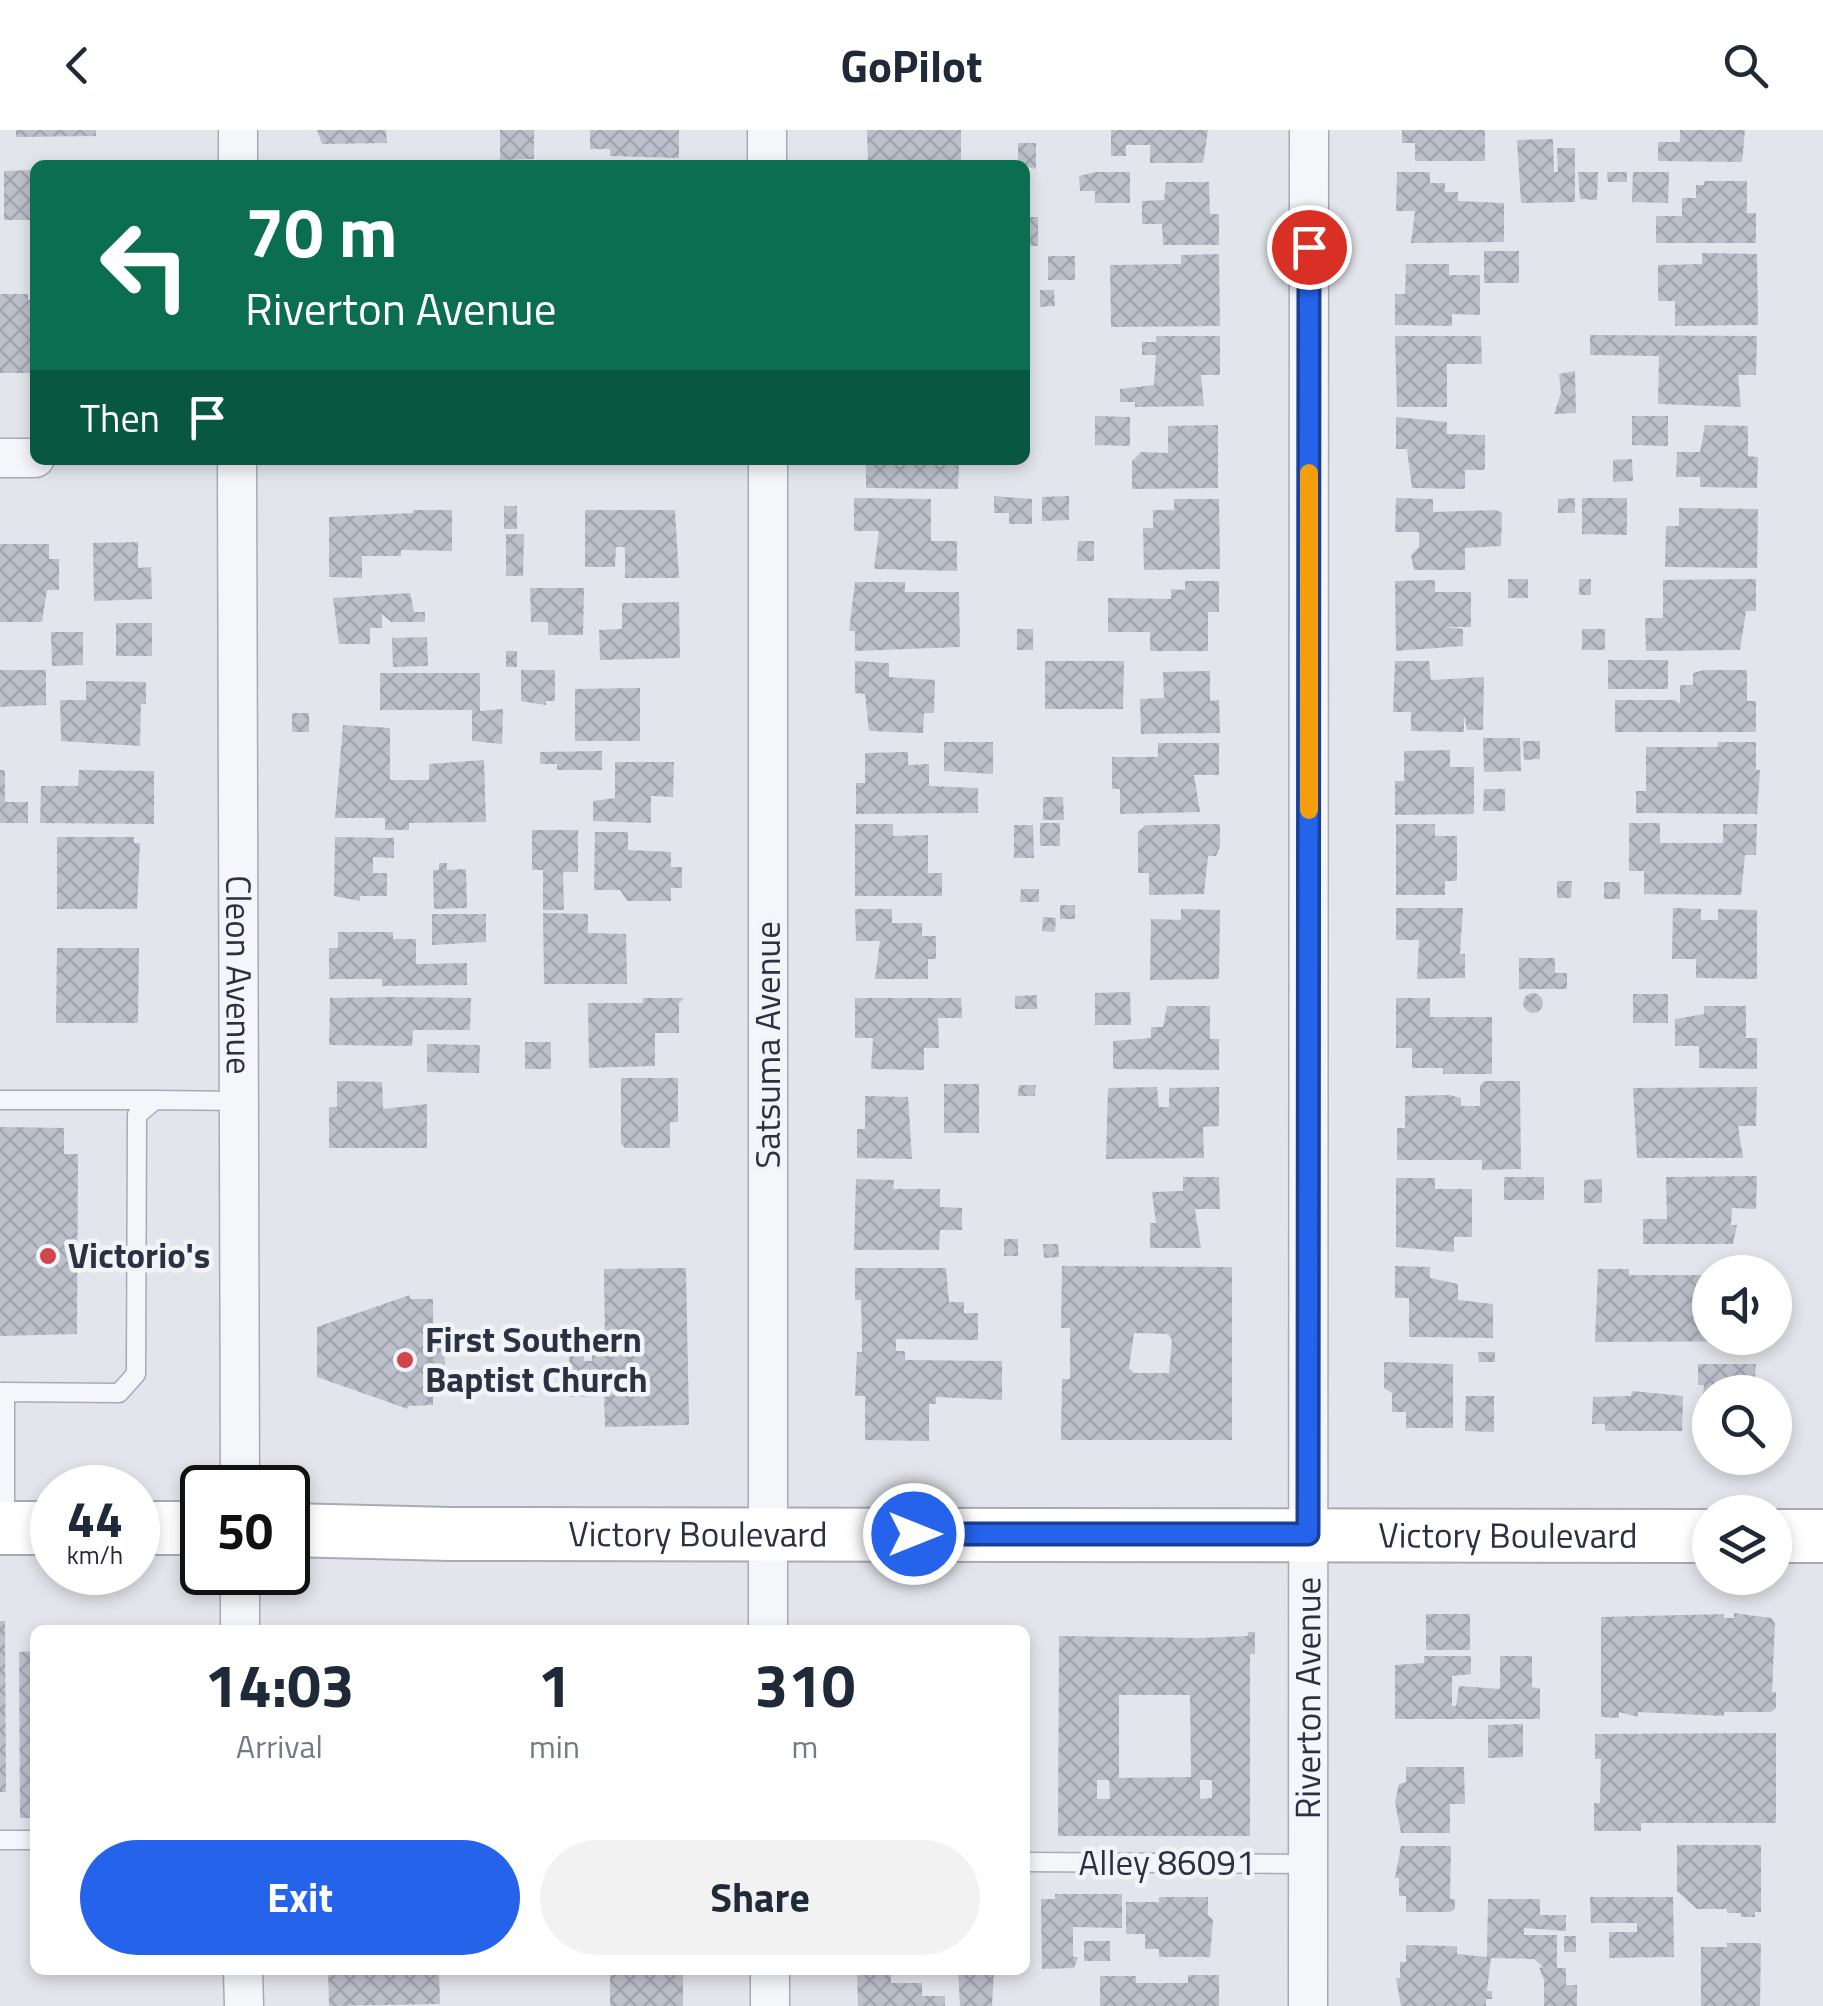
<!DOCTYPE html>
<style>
body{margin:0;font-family:"Titillium Web",sans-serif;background:#f2f2f3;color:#1f2937;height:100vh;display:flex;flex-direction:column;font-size:38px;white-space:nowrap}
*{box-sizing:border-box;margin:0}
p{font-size:32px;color:#747a83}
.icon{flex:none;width:55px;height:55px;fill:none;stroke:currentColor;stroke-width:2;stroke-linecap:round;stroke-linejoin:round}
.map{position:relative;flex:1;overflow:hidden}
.details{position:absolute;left:30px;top:1495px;width:1000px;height:350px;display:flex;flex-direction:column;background:#fff;border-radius:15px;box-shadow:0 5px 15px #0003}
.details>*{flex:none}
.top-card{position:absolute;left:30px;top:30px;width:1000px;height:305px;border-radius:15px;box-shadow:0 5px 15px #0003;background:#0b6e4f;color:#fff;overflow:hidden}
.fabs{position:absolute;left:1692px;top:1125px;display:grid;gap:20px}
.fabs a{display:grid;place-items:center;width:100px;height:100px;border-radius:50%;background:#fff;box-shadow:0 5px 15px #0003;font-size:50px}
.speed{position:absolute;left:30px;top:1335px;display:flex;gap:20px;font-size:50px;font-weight:700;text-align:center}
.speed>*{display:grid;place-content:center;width:130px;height:130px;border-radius:50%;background:#fff;box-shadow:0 5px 15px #0003;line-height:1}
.speed small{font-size:25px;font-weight:400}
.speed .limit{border:5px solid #111;border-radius:15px;background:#fff;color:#111}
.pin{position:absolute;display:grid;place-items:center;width:85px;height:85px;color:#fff;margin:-42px;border:5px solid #fff;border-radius:50%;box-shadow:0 2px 10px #0007}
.me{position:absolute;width:110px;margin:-55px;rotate:90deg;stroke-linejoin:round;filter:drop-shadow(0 0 8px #0008)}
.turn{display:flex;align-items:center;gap:35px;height:210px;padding:0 50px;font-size:45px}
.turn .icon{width:130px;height:130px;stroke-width:2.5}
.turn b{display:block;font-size:70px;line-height:85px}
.then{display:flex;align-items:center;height:95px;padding:0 50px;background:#0003;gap:20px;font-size:38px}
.eta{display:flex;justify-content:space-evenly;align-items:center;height:170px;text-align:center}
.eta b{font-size:60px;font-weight:700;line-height:70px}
.button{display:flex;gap:20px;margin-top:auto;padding:20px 50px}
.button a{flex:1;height:115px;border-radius:60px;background:#2563eb;color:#fff;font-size:40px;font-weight:700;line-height:115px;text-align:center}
.button a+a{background:#f2f2f3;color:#1f2937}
header{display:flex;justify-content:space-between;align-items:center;height:130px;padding:0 50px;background:#fff;font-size:45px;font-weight:700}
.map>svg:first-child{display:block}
.building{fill:url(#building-cross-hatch);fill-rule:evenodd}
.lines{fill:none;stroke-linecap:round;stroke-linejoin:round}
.lane-casing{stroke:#a7abb5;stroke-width:21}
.street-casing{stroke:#a7abb5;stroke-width:41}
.secondary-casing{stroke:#a7abb5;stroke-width:56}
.lane{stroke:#f5f6f9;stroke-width:18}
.street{stroke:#f5f6f9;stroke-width:38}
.secondary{stroke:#fff;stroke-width:52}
.route-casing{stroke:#184099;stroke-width:25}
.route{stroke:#2563eb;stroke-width:18}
.slow{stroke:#f59e0b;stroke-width:18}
.poi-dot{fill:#d1464e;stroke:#f2f4f8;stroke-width:4}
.labels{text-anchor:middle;stroke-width:9;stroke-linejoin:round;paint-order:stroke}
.street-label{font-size:35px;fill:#2a3143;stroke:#f2f4f8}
.poi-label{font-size:35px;font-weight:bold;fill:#2a3143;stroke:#f2f4f8;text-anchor:start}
</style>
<header><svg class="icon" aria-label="back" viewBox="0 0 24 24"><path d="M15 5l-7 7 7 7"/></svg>GoPilot<svg class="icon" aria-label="search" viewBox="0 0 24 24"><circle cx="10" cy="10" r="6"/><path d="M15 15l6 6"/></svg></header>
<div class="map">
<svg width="1823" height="1876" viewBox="0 0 1823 1876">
<defs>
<pattern id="building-cross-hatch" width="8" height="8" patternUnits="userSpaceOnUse" patternTransform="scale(2.5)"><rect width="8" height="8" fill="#bcc0cb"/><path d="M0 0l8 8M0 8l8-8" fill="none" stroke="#a2a5b0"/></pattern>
</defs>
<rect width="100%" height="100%" fill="#e2e5eb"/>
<!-- building -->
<path class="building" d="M16,0H96V6L16,7Z
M317,0H386L387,13L322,14Z
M500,0H534V29L500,30Z
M590,0H679V28L610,26V19H590Z
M867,0H961V31L868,32Z
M1111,0H1208L1203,33H1150V15H1126V26H1111Z
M1402,0H1485V31H1415V13H1402Z
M1680,0H1745L1742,32L1658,31V12H1680Z
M1553,9L1554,42H1558L1557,18H1575V72L1521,73L1517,10Z
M1018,13H1036V39L1018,35Z
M35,40V90H4V41Z
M1095,42H1130V73H1095V61H1080L1079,46Z
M1397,42H1430V53H1445V62H1458V71L1504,73V112L1411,113L1415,81H1396Z
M1578,42H1598L1597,70L1580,69Z
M1607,42H1627V52H1608Z
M1633,42H1669L1668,73L1632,72Z
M1704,51H1747V83H1756V113H1656V86H1682V68H1696V55H1704Z
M1166,52H1209L1210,84H1219V115H1163L1162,94H1142V71L1164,70Z
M1025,87H1038V116H1025Z
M1484,121H1519V153H1484Z
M1702,123L1757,124L1758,195L1675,196V171H1658V135L1702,134Z
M1219,124L1220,196L1111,197L1110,135L1181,134V125Z
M1048,126H1075V150H1048Z
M1406,134H1449V145H1480V185L1452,184V196L1395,195V164H1405Z
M1040,160H1054L1055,176L1040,177Z
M0,164H28V170H35V249H31V243H0Z
M1590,205L1757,206L1756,245H1738L1741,277L1658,274L1659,226L1590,225Z
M1156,206H1220V245H1201L1204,276L1135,277V272H1120V259L1154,255L1156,225H1142V212H1156Z
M1395,206H1481L1482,234H1447V277H1397Z
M1575,241L1576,283L1554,284L1561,263L1559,244Z
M1095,286L1130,287V316L1095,315Z
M1632,286H1668V316L1632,315Z
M1396,287L1447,292V304L1485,305V340H1465V359L1412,358L1407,319H1396Z
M1218,295V358L1132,359V331L1141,322L1168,323V296Z
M1705,295L1748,296V326L1758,327L1757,358L1700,357V347H1676L1677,322H1700Z
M1632,329L1633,351L1613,352V330Z
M866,330L959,331L958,359L866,358Z
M994,366L1032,369V394H1009V383H994Z
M1069,366V390L1042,391V367Z
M854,368L931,369V411H957V441L874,439L879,401H854Z
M1396,368L1433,369V382L1496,380L1502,383L1501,416L1465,418V440H1414L1411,425L1419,417V402H1395Z
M1575,368V383H1558V369Z
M1582,368H1627V405L1582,404Z
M1174,369H1219L1220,439L1144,440L1143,398H1153V380H1174Z
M504,376H517V399H504Z
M1679,378L1758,379L1757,438L1665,437L1666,396H1679Z
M413,380H452V421L401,420V426H362V448L329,447V387L413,383Z
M585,380H675L679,448H625V417H616L615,437H585Z
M506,404H524L523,446H506Z
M1078,411H1094V431H1077Z
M138,412V438L151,437L152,469L94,471L93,413Z
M0,414H49V429H59V460H47L42,492H0Z
M1508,449H1528V468H1508Z
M1579,449H1591V465H1579Z
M1756,449V481H1746L1740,520L1646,521L1645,488H1663V450Z
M1435,450V462H1471V497H1446L1463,499V516L1396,521L1395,451Z
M1185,451H1219V482H1208V521H1150V502H1108V468L1171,469V459L1185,460Z
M855,452H905V462H959L960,517L855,521V501H849Z
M530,458H584L583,505H548V492H531Z
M410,463L414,482H425V492H391L382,484V498H370V514H339L333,468Z
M679,472L680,528L600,530L599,500L622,499V473Z
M116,493H152V526H116Z
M1017,499H1033V520H1017Z
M1582,499H1605V520H1582Z
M51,502H83V535L52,536Z
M427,507L428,536L393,537L392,508Z
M506,521H517V537H506Z
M1608,530H1668V559H1608Z
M855,531L889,533V547L935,550L934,583H924L923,603L869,601L865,564L855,563Z
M1045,531H1124L1123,579H1045Z
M1395,531H1429L1431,550L1484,547L1483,600H1467L1464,585V602L1411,601V582H1393Z
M0,540H46V575L0,577Z
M521,540H555V571H546V575L521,571Z
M1704,540H1747V571H1756V602H1615V570H1675L1680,574V555H1693V543Z
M1210,541V571L1219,570L1220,603L1141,604L1140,569L1164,568L1163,542Z
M380,543H480V581L503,579L502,614L472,611V580H380Z
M86,551L146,552V574H141L140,616L61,611L60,570H86Z
M640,558V611H575V559Z
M292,583H309V602H292Z
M343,595L390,598V650H429V634L484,630L486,692L409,693V700H385V688H335Z
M1483,608H1520L1521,641L1484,642Z
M1523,611H1540V629L1524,630Z
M944,612H993V644L944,641Z
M1718,612H1756V640H1760L1757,684L1636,683V661H1646V617H1718Z
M1158,613H1219V645H1194L1200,682L1120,684V659H1112V627H1158Z
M1450,620V637H1474V684L1395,685V651H1404V621Z
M602,621V640H557V634H540V622Z
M908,622V635L929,634V656L978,658V683L856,684V653H865V623Z
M615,632H674L673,667L651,666V693L593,691V671L615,668Z
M0,640H5V672H28V693H0Z
M79,640L154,641V694L40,693L41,656H78Z
M1484,659H1505V681H1483Z
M1043,667H1063L1064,690H1043Z
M1040,693H1060V716H1040Z
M1629,693H1660V713H1723V694H1757L1756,725H1745L1741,765L1644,764V741H1629Z
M855,694H893V706L928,705V743H942V766H855Z
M1220,694V717L1216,726H1208L1204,764L1149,765V743H1138V702L1146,695Z
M1396,694H1435V706H1457V751H1445V765H1396Z
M1014,695H1033L1034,728H1014Z
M532,700H578V742H563L564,780H543V740H532Z
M595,702H628V720L671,722V737H682V758H671V771H627L620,760H594Z
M57,707H134V713H140L137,779H57Z
M335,707L394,708V728L373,727V743H387V766H360V771L334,766Z
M439,733H447V740L466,739L467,778L434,779L433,740H439Z
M1557,751H1572L1571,768H1557Z
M1604,752H1620V769H1604Z
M1021,759H1039V772H1020Z
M1060,775H1075V789H1060Z
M1396,778H1463L1460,824H1465V848L1417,849L1419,810H1396Z
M1673,778L1701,779V790H1718V779L1757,780V849L1696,848V829H1672Z
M855,779H892V793H922V806H936V829H928V849H875L880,811H856Z
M1181,779L1220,780L1219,849L1150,850L1151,789L1181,790Z
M543,783L588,784V803L626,804L627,854H544Z
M432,784H486V812L432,815Z
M1043,787L1056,788L1055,802L1042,801Z
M338,802H393V809H416V834L467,833V855L382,856V849H329V818H338Z
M57,818H139L138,893H56Z
M1519,828H1555V843H1567V859H1519Z
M1130,862L1131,895H1095V863Z
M1523 873a10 10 0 1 1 20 0a10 10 0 1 1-20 0Z
M1633,864H1668V893H1633Z
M1037,865V879H1015V866Z
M388,867L471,868L470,900H413L412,916L329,915L330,868Z
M643,868H684L679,873V903H655V936L589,938L588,873H643Z
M855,868H961L962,888H938L939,918H924V940L871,939L873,908H855Z
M1396,868H1430V887H1492V944H1443V938H1412V918H1396Z
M1167,876H1210V909H1219V940L1113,939V911L1151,908V897H1163Z
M1704,876H1746V908H1757V939L1699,938V916H1675V889L1704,884Z
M525,912H551V939H525Z
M427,914L480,915L479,943L427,942Z
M621,948H678V992H670V1018H625L621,1013Z
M337,951L382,952L383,979L427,974V1018H329V977H337Z
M1484,951H1520L1521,1039L1482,1040V1030H1397V998H1405V966L1449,965L1461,968V976H1480V956Z
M944,954H979V1003H944Z
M1019,955H1036L1035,966H1018Z
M1157,957L1159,977H1169V958L1219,957V996L1203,997L1204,1028L1106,1029L1108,958Z
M1757,957L1756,996H1738L1743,1028H1637L1633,958Z
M865,966L908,967L912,1029L857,1028V999H865Z
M0,997L64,998V1024H78L77,1204L0,1206Z
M1757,1046L1756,1079L1732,1078L1731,1095H1737L1733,1114H1643V1089H1667L1666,1047Z
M1183,1047H1219L1220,1079H1195L1201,1118H1150V1093H1156L1152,1062L1183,1061Z
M1504,1047H1544V1070H1504Z
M1396,1048H1435V1059H1472V1107H1454V1122L1396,1117Z
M856,1049L894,1050L893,1059H940V1077L962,1078V1100H940L939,1120H854Z
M1602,1049V1073H1584V1050Z
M1004,1109H1018V1126H1004Z
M1043,1114H1058L1059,1127L1044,1128Z
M1062,1136L1232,1137V1310H1061L1062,1249H1070V1198H1061ZM1134,1203L1168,1204L1172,1210L1169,1243H1134L1129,1238Z
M1395,1136L1430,1137V1148L1458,1154V1170L1493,1174V1208L1409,1207V1168H1395Z
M686,1138L689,1295L605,1297L604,1266L570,1267L569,1219L584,1218V1231H592V1218H605L604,1139Z
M855,1138H946L949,1172H964V1183H978V1210L896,1209V1221H905V1230L1002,1231V1270L936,1267V1274H929V1311L865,1310V1266H855L857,1222H862V1208L861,1170H855Z
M1598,1139H1629V1145H1710V1208H1774V1211L1595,1212Z
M410,1165V1169H433V1194H444L445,1250H433V1275L408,1276V1279L317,1247V1197Z
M1478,1222H1495V1232H1479Z
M1384,1232L1453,1234V1298H1406V1282H1392V1263L1384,1258Z
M1698,1234H1756L1754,1262H1710V1296H1700L1704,1255H1698Z
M1632,1261L1683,1266L1682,1301H1605V1294H1592L1593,1267L1631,1266Z
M1466,1266H1494V1302L1465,1301Z
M1734,1483L1771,1488L1775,1493L1772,1562H1776V1578L1771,1582H1724V1586L1638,1582V1587L1619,1582V1588L1601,1587V1487L1724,1484V1488H1734Z
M1426,1484H1470V1520H1426Z
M0,1491H5L6,1662H0Z
M1248,1502H1255V1524H1250V1706H1058L1059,1506L1199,1508L1248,1506ZM1119,1565H1190L1191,1647L1119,1648ZM1097,1650H1109L1110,1669H1097ZM1200,1650H1212V1668L1200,1669Z
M35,1521V1688H20L19,1522Z
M1424,1526H1471V1544L1452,1546V1576H1456L1459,1556L1500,1559V1526H1532V1557L1540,1559V1589H1395V1535L1424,1533Z
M1523,1594V1627L1488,1628V1595Z
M1776,1603V1693H1641V1701H1594V1673H1600L1601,1629H1595V1604Z
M1406,1637H1464L1465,1674H1450V1703H1401L1395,1672L1399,1654L1406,1652Z
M1677,1715H1761V1782H1755V1787H1741V1783H1727V1779H1697L1677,1761Z
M1401,1716H1451L1450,1769H1455V1779L1450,1782H1406V1766H1399V1748H1395Z
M1055,1764H1122V1798L1073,1797V1827H1078L1074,1838L1042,1839L1041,1769H1055Z
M1159,1767H1208V1785L1213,1790L1210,1827H1159V1819H1145V1804H1126V1772H1159Z
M1590,1767H1673L1674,1827L1609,1828V1802H1637V1793H1591Z
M1488,1769H1540V1785H1566V1801L1524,1798V1805H1557V1838H1566V1855H1577V1876H1544V1850L1539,1837L1544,1838L1534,1829L1491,1828L1487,1861H1492V1869H1486V1876H1401L1396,1848H1400V1832H1406V1815L1451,1816L1457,1817V1824L1487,1827Z
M1564,1806H1576V1822H1564Z
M1084,1811H1110V1831H1084Z
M1727,1813H1761L1760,1876H1701V1817H1727Z
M328,1840H439L440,1874L329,1876Z
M578,1840H683V1876H610V1844H578Z
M857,1840H891V1853H922V1866H945V1876H858Z
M958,1840H994L992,1876H960Z
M1188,1845H1219V1876H1100V1846H1136V1853H1188Z"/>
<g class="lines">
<!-- lane casing -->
<g class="lane-casing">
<path id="lane" d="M0,970H155
M0,1262L119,1263L136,1244L137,985L155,970L240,971
M5,1396V1262
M0,1710H35
M1025,1732L1308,1734"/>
</g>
<!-- street casing -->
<g class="street-casing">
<g id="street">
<path d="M767,0V35"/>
<path d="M238,35V0"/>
<path d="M0,328H35"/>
<path id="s1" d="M237,330L240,1358"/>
<path d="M768,330V1500"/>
<path d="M240,1442V1500"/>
<path d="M243,1840L244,1876"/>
<path d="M770,1840V1876"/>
<path id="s2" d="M1308,1876L1309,0"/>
</g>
</g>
<!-- secondary casing -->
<g class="secondary-casing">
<g id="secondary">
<path d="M0,1398H52"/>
<path d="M138,1398H202"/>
<path id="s3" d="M288,1400L450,1404L1710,1406"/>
<path d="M1775,1406H1823"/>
</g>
</g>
<!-- lane -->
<use href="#lane" class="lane"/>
<!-- street -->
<use href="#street" class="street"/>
<!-- secondary -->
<use href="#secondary" class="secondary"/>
</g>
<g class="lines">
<!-- route casing -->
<g class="route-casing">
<path id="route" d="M914,1404H1308L1309,117"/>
</g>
<!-- route -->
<use href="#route" class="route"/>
<!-- slow -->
<path class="slow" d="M1309,680V343"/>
</g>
<!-- markers -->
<g class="poi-dot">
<circle cx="48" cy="1126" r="10"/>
<circle cx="405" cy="1230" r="10"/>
</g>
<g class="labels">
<!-- street labels -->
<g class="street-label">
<text dy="12" stroke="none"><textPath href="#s1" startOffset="515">Cleon Avenue</textPath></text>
<text transform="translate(768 915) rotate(-90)" y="12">Satsuma Avenue</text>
<text dy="12" stroke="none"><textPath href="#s3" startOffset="410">Victory Boulevard</textPath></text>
<text dy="12" stroke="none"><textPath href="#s3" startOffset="1220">Victory Boulevard</textPath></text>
<text dy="12" stroke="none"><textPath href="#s2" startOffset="308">Riverton Avenue</textPath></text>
<text x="1167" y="1745">Alley 86091</text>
</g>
<!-- poi labels -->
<g class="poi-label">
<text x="68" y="1138">Victorio's</text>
<text x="425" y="1222">First Southern<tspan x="425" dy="40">Baptist Church</tspan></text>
</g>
</g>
</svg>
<div class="fabs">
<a><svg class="icon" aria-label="sound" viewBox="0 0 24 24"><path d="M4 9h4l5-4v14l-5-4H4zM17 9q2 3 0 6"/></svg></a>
<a><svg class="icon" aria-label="search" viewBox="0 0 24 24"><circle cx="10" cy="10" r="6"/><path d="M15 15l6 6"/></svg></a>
<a><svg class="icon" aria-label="layers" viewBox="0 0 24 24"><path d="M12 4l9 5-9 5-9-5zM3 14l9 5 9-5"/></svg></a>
</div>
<div class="speed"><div>44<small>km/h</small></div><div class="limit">50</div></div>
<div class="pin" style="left:1309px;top:117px;background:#d93025"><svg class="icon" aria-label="arrive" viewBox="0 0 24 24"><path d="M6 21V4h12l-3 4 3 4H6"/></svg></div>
<svg class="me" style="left:914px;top:1404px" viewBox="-20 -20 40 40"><circle r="17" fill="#2563eb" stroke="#fff" stroke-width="3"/><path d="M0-11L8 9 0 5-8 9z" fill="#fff"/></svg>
<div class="top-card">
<div class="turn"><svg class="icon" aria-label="left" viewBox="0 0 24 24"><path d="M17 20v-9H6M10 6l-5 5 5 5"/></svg><div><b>70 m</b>Riverton Avenue</div></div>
<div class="then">Then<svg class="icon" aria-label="arrive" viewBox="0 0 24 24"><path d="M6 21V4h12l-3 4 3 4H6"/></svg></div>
</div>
<section class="details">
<div class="eta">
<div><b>14:03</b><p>Arrival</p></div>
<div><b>1</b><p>min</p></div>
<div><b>310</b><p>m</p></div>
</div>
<div class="button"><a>Exit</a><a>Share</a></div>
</section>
</div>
